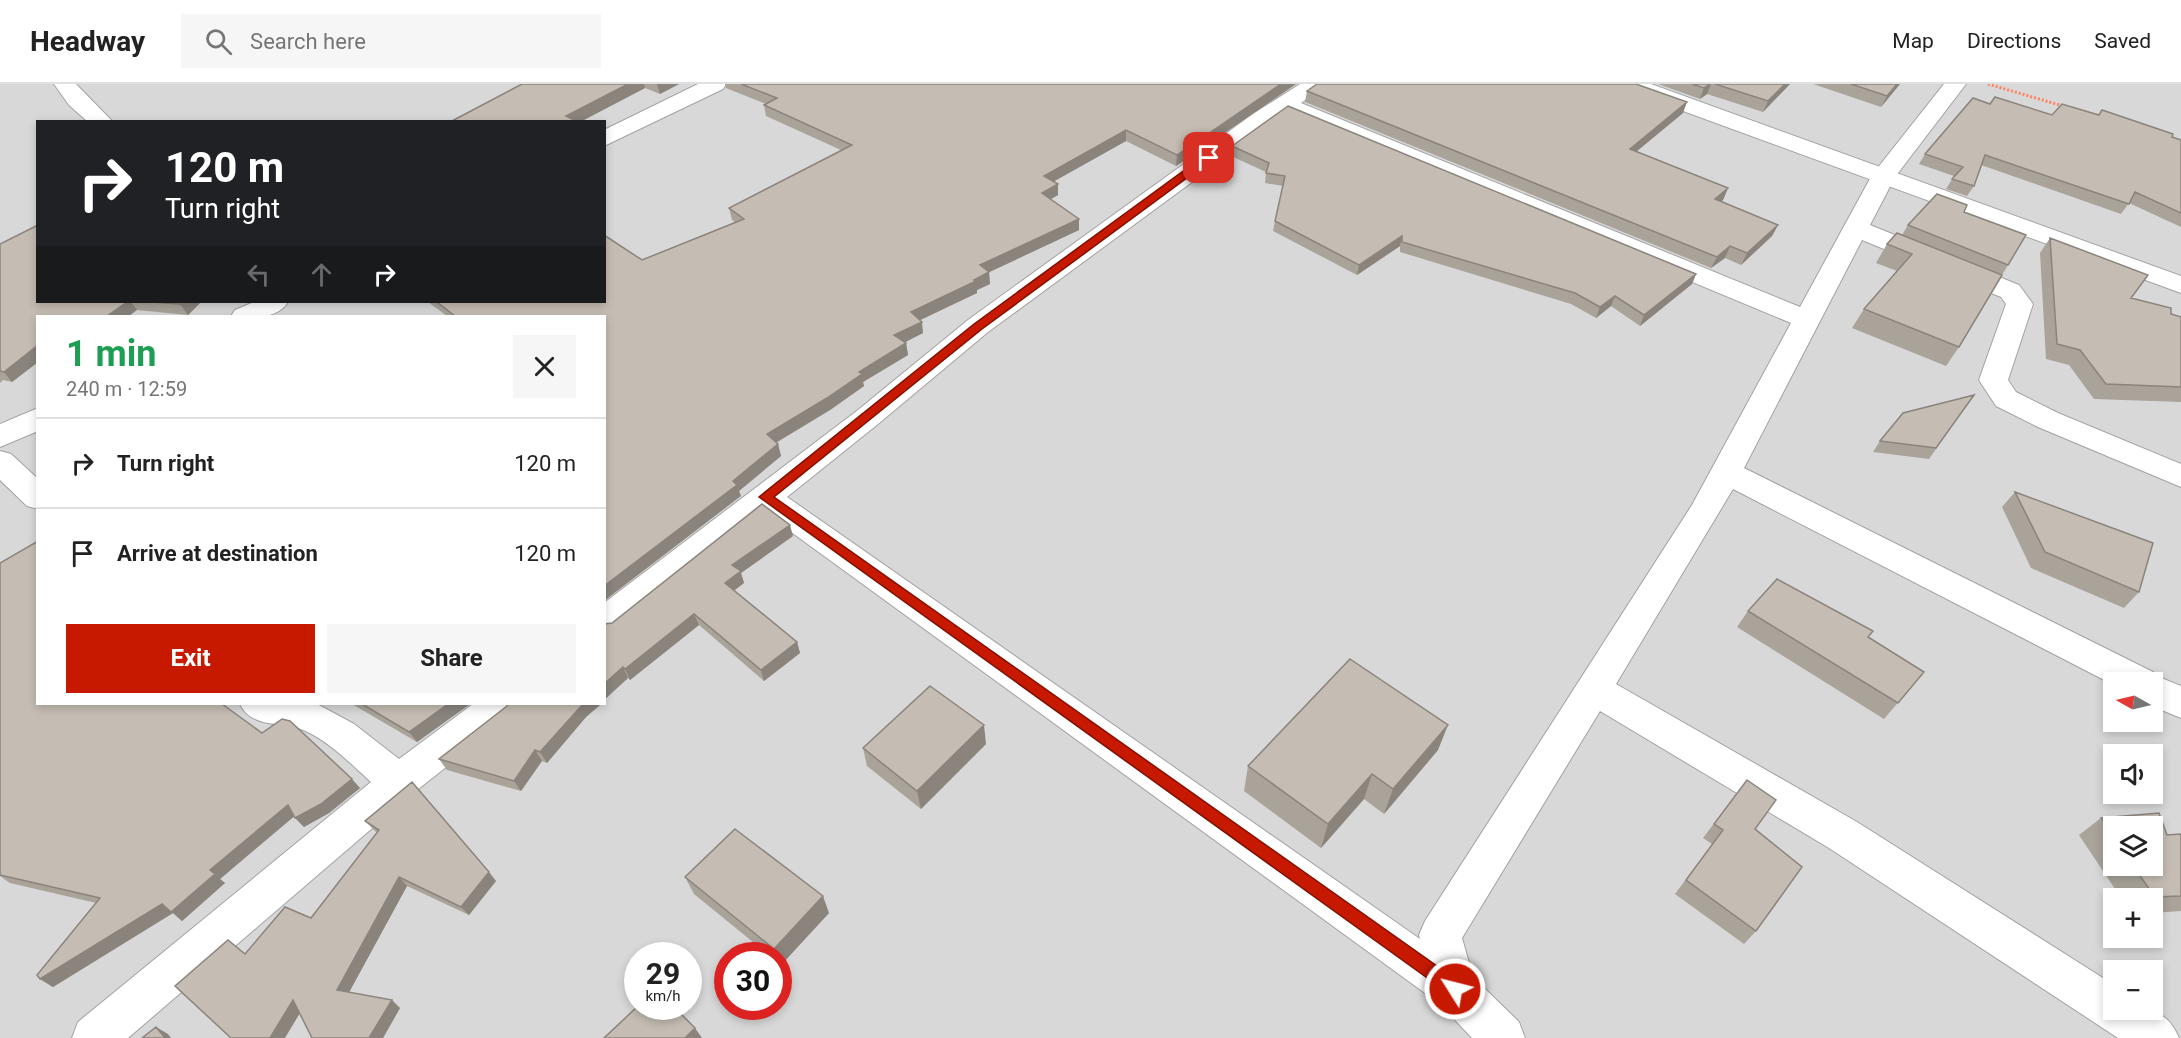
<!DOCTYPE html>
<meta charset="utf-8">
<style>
body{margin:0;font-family:Roboto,sans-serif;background:#f6f6f6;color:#222;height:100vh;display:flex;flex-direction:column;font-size:22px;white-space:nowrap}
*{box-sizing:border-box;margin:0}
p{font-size:20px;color:#767676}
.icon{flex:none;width:33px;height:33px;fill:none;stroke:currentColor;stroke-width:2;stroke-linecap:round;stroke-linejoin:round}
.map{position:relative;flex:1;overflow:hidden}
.drawer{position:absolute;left:36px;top:231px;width:570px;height:390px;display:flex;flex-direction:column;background:#fff;border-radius:0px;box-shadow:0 3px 9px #0003}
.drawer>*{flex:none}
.guide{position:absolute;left:36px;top:36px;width:570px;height:183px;border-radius:0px;box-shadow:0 3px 9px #0003;background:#202124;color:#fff;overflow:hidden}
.needle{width:39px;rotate:278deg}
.fabs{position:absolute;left:2103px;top:588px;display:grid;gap:12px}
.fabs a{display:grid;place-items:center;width:60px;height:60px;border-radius:0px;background:#fff;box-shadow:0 3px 9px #0003;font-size:30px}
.speed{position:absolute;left:624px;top:858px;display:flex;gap:12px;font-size:30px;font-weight:700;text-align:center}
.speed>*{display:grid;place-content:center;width:78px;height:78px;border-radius:50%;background:#fff;box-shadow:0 3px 9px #0003;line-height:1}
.speed small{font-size:15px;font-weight:400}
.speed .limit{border:9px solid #d22;background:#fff;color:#111}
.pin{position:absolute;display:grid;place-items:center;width:51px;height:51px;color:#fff;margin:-26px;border-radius:12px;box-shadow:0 3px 9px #0006}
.me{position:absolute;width:66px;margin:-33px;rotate:306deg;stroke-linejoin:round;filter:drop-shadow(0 0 4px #0008)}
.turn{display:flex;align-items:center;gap:21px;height:126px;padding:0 30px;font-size:27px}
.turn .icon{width:78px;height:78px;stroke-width:2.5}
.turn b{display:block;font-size:42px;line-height:51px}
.lanes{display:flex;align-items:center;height:57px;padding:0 30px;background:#0003;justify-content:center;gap:30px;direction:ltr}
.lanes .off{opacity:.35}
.round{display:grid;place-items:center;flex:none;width:63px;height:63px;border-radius:0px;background:#f6f6f6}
.head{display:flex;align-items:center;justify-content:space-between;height:102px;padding:0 30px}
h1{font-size:36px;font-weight:700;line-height:45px;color:#1e9e55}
.action{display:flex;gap:12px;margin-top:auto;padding:12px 30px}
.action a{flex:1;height:69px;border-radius:0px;background:#c61900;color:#fff;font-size:24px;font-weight:700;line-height:69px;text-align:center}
.action a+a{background:#f6f6f6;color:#222}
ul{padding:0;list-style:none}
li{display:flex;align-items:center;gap:18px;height:90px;padding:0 30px;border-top:2px solid #e0e0e0}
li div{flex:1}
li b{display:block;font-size:22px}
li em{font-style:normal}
header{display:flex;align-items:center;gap:36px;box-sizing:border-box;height:84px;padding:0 30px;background:#fff;border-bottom:2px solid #e0e0e0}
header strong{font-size:28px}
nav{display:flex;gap:33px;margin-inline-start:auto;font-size:21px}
.search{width:420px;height:54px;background:#f6f6f6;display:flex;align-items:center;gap:15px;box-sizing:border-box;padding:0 21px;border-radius:0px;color:#767676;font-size:22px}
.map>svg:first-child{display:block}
.residential{fill:#d9d8d8;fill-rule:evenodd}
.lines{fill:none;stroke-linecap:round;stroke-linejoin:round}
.minor-casing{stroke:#a2a2a2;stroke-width:2}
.tertiary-casing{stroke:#a2a2a2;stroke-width:2}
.path{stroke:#ff845f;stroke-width:3;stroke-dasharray:2 2;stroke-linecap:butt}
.minor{fill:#fff;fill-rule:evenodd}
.tertiary{fill:#fff;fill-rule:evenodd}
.wall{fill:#a9a39a;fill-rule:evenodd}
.shaded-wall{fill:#8a847d}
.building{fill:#c5bdb3;stroke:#8a847d;stroke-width:1.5}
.route{fill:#c61900;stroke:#811000;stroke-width:1.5}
</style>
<header>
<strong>Headway</strong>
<div class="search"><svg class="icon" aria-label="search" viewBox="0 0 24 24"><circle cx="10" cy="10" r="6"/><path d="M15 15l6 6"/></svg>Search here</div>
<nav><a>Map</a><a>Directions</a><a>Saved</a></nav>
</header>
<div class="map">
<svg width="2181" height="954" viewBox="0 0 2181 954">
<rect width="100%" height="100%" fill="#eeebe0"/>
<!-- residential -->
<path class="residential" d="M0,0H2181V954H0ZM38,38H604V218H38ZM38,232H604V620H38ZM2114,598H2152V638H2114ZM2114,670H2152V710H2114ZM2114,742H2152V782H2114ZM2114,814H2152V854H2114ZM638,872H688V922H638ZM728,872H778V922H728ZM2114,886H2152V926H2114Z"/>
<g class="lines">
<!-- minor casing -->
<g class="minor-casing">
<path id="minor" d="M54,0H76L113,38H88L69,21Z
M698,0H726L723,5L604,62V46Z
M1300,0H1326L1301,19L1800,223L1872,91L1944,0H1966L1895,93L1870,141L2019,201L2033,220L2008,296L2016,308L2058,329L2181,380V403L2038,343L1996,322L1979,296L2006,220L2001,213L1862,156L1744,384L2153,588L2154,591L2181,602V634L2152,622V598H2114V601L1733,405L1616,600L1857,738L2114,901V926C2145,926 2165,921 2179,954H2118L1829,764L1600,627L1462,854L1473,893L1519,938L1525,954H1472L1440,920L765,429L616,548L604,551V519L858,326L968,236L1253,30ZM1286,29L1791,239L1692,421L1425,837L1419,851L1420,855L787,413L878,340L988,248Z
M254,218H288C277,236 250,234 231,232L235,226Z
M38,324V347L0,363V340Z
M0,367L11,370L38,395V425L27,422L0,396Z
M240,620H317L354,640L399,675L473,620H517L512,631L412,710L128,954H72L78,938L371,698C350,679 325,653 298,644C277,638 251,643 240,620Z"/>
</g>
<!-- tertiary casing -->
<g class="tertiary-casing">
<path id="tertiary" d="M1620,0H1651L2181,192V209L1623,5Z"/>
</g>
<!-- path -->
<path class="path" d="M1988,0L2063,22"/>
<!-- minor -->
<use href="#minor" class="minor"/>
<!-- tertiary -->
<use href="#tertiary" class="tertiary"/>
</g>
<!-- wall -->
<path class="wall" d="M522,0H679L660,10L645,4L580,38H450Z
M725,0H1296L1176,82L1126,57L1054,97L1058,100V111L1051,115L1079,146L989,188L990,200L977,206V209L920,236L923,249L904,258L906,259L908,271L863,298L864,302L830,326L776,359L778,360L781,372L739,407L741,412L604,232H447L428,218H604L642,176L735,138L732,136L729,124L841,66L766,32L764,21L766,20L726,4Z
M1658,0H1790L1763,28L1707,10L1700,15Z
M1813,0H1900L1881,23Z
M1307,7L1683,29L1636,68L1728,104L1723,116L1721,117L1778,141L1772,152L1741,181L1725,174L1711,184L1305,18Z
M1990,20L2172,53L2181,56V143L2129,119L2121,130L1981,81L1974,102L1967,112L1946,105L1954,92L1919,80L1925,70Z
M1232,62L1696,190L1692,200L1640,242L1611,222L1596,234L1571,220L1400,168V162L1357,191L1273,147L1275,137L1283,102L1265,99L1266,88L1231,72Z
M1964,128L2008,181L1959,263L1946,282L1852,244L1864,225L1897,187L1876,179L1887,160L1902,151L1908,141Z
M2050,154L2131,214L2181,233V318L2094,315L2069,281L2046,275L2040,169Z
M0,160L38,218H201L188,231L137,226L38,232V278L12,298L3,296L0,299Z
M1974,311L1929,375L1873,368L1880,357Z
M2015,408L2139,508L2124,524L2031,484L2002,423Z
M793,452L741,489L744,499L734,507L797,558L800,569L764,597L699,541L630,596L628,594L604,616V540L612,539Z
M0,479L38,620L262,649L360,704L329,729L304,743L294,732L220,795L225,799L182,837L173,829L53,903L40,895L96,819L10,799L0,792Z
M1748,527L1868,553L1924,588L1884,635L1737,543Z
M352,620H470L417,658Z
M507,620H601L586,633L547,679L542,677L521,707L447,686L439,675L507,622Z
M986,660L921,725L867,682L863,664Z
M1438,666L1384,730L1364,715L1321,764L1244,707L1248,682Z
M1747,696L1755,745L1756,847L1744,860L1675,810L1712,760L1703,754Z
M2101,734L2167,751L2181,752V827L2152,829V814H2121L2079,751ZM2114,742L2152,782H2114Z
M365,737L496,797L469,831L407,802L349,908L400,924L383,954H312L300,929L245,870L311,834L377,749Z
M685,793L829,829L781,881L778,878V872H770L694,810Z"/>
<!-- shaded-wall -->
<path class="shaded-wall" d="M628,0H644L645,4L580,38H568L566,32Z
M657,0H679L660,10Z
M1281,0H1296L1176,82L1177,71Z
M1710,0H1711L1707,10L1700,15L1704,4Z
M1785,0H1790L1763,28L1768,17Z
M1897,0H1900L1881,23L1887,12Z
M1687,18L1683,29L1626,76L1630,65Z
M1126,46V57L1044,103V92Z
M1058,100V111L1042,120V109Z
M1728,104L1723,116L1711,126L1715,115Z
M1079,135V146L981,192L980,181Z
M1778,141L1772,152L1741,181L1747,169Z
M1402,152L1400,162L1357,191L1359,181Z
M1730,162L1725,174L1711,184L1717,173Z
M989,188L990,200L977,206V209L912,240L911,228Z
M1696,190L1692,200L1640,242L1644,231Z
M1615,212L1611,222L1596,234L1600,223Z
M127,218H131L137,226L129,232H107Z
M183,218H201L188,231L180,220Z
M922,238L923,249L896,263L894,251Z
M906,259L908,271L863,298L864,302L830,326L770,362L767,350L859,288Z
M38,261V278L12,298L4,288Z
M778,360L781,372L739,407L741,412L604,517V502Z
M790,441L793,452L741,489L744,499L729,510L725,499L732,481Z
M694,530L699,541L630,596L625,585Z
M797,558L800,569L764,597L761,586Z
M623,583L628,594L604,616V600Z
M448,620H470L417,658L409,648Z
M583,620H601L586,633L547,679L540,668Z
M984,641L986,660L921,725L917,707Z
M1448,641L1438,666L1384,730L1393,705Z
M535,666L542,677L521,707L514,697Z
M1372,690L1364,715L1321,764L1328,740Z
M352,695L360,704L329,729L304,743L295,734Z
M288,721L297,730L220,795L225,799L182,837L173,829L53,903L40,895L210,786Z
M489,788L496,797L469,831L461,823Z
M399,793L407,802L346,914L337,906Z
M823,812L829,829L781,881L778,875V872H777L774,865Z
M293,916L303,924L285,954H270Z
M392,916L400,924L383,954H369Z
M156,943L168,950L171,954H165Z
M695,944L702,954H685Z"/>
<!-- building -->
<path class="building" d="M522,0H628L566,32L578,38H450Z
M741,0H1281L1177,71L1126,46L1044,92L1058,100L1042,109L1079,135L980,181L989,188L974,196L976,197L911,228L922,238L894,251L906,259L859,288L862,290L827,314L767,350L778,360L733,397L737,401L604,502V232H455L437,218H604V151L642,176L744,135L729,124L852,61L764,21L777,14Z
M1317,0H1636L1687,18L1630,65L1728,104L1715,115L1778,141L1747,169L1730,162L1717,173L1307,7Z
M1692,0H1710L1704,4Z
M1715,0H1785L1768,17Z
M1851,0H1897L1887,12Z
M1995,13L2052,31L2062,20L2099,31L2102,26L2173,50L2172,53L2181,56V129L2135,108L2129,120L1985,71L1974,102L1952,95L1963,83L1925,70L1973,14L1990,20Z
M1288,22L1696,190L1644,231L1615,212L1600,223L1575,209L1402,158V152L1359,181L1275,137L1285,92L1266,89L1269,79L1232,62Z
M1937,110L1967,121L1964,128L2026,151L2008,181L1908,141Z
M38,141V218H127L107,232H38V261L4,288L0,287V160Z
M1897,149L2002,191L1959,263L1864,225L1912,170L1887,160Z
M2050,154L2148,191L2131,214L2171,224V230L2181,233V303L2106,300L2080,266L2057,260Z
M150,218H183L180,220Z
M1974,311L1936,364L1880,357L1903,329Z
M2015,408L2153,459L2139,508L2045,468Z
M762,420L790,441L732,481L741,487L725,499L797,558L761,586L694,530L625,585L623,583L604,600V540L612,539Z
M38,457V620H222L262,649L282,635L290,637L352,695L321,720L295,734L288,721L210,786L215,790L171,828L162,820L40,895L37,891L100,814L0,791V479Z
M1777,495L1873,547L1868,553L1924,588L1898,619L1748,527Z
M1350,575L1448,641L1393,705L1372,690L1328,740L1248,682Z
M930,602L984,641L917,707L863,664Z
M362,620H448L409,648Z
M507,620H583L540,668L535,666L514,697L439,675L507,622Z
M1747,696L1776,716L1755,745L1802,783L1756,847L1686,796L1723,746L1714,740Z
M412,698L489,788L461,823L399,793L337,906L392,916L369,954H312L293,916L270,954H231L175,902L228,856L245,870L285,823L311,834L379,746L365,737Z
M2159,729L2167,751L2180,750L2181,752V812L2155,813L2133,782H2152V742H2114V752L2101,734Z
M735,745L823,812L774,865L685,793Z
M638,922H673L695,944L685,954H604Z
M156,943L165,954H142Z"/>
<!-- route -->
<path class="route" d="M1205,71L1214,74L982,245L774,413L1461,899L1464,905L1461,911L1455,914L759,413L974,240Z"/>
</svg>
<div class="fabs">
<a><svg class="needle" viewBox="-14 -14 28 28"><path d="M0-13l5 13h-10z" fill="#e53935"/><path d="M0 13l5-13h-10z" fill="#767676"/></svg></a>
<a><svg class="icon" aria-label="sound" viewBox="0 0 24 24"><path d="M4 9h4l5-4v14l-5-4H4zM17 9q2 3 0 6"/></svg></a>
<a><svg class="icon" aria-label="layers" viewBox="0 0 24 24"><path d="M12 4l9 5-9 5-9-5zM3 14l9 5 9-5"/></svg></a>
<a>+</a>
<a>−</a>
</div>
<div class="speed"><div>29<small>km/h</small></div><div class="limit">30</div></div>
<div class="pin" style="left:1209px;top:74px;background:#d93025"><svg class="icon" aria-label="arrive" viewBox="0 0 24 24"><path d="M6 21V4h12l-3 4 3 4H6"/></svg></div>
<svg class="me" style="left:1455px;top:905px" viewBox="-20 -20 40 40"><circle r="17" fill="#c61900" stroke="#fff" stroke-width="3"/><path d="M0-11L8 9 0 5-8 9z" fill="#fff"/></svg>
<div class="guide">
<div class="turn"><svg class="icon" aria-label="right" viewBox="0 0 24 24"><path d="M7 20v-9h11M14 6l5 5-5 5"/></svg><div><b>120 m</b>Turn right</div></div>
<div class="lanes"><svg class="icon off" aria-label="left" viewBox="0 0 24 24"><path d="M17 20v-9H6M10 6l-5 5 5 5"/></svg><svg class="icon off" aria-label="ahead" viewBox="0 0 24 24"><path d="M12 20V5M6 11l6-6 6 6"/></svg><svg class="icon" aria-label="right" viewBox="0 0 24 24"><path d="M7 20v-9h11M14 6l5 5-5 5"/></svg></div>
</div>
<section class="drawer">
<div class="head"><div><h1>1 min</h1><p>240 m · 12:59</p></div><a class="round"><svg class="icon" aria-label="close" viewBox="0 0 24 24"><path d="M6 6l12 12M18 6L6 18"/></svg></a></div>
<ul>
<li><svg class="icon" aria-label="right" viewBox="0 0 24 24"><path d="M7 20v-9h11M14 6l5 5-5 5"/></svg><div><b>Turn right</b></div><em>120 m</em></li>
<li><svg class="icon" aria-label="arrive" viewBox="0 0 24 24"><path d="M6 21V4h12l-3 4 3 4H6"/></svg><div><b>Arrive at destination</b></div><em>120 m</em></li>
</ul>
<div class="action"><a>Exit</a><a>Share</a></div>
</section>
</div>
